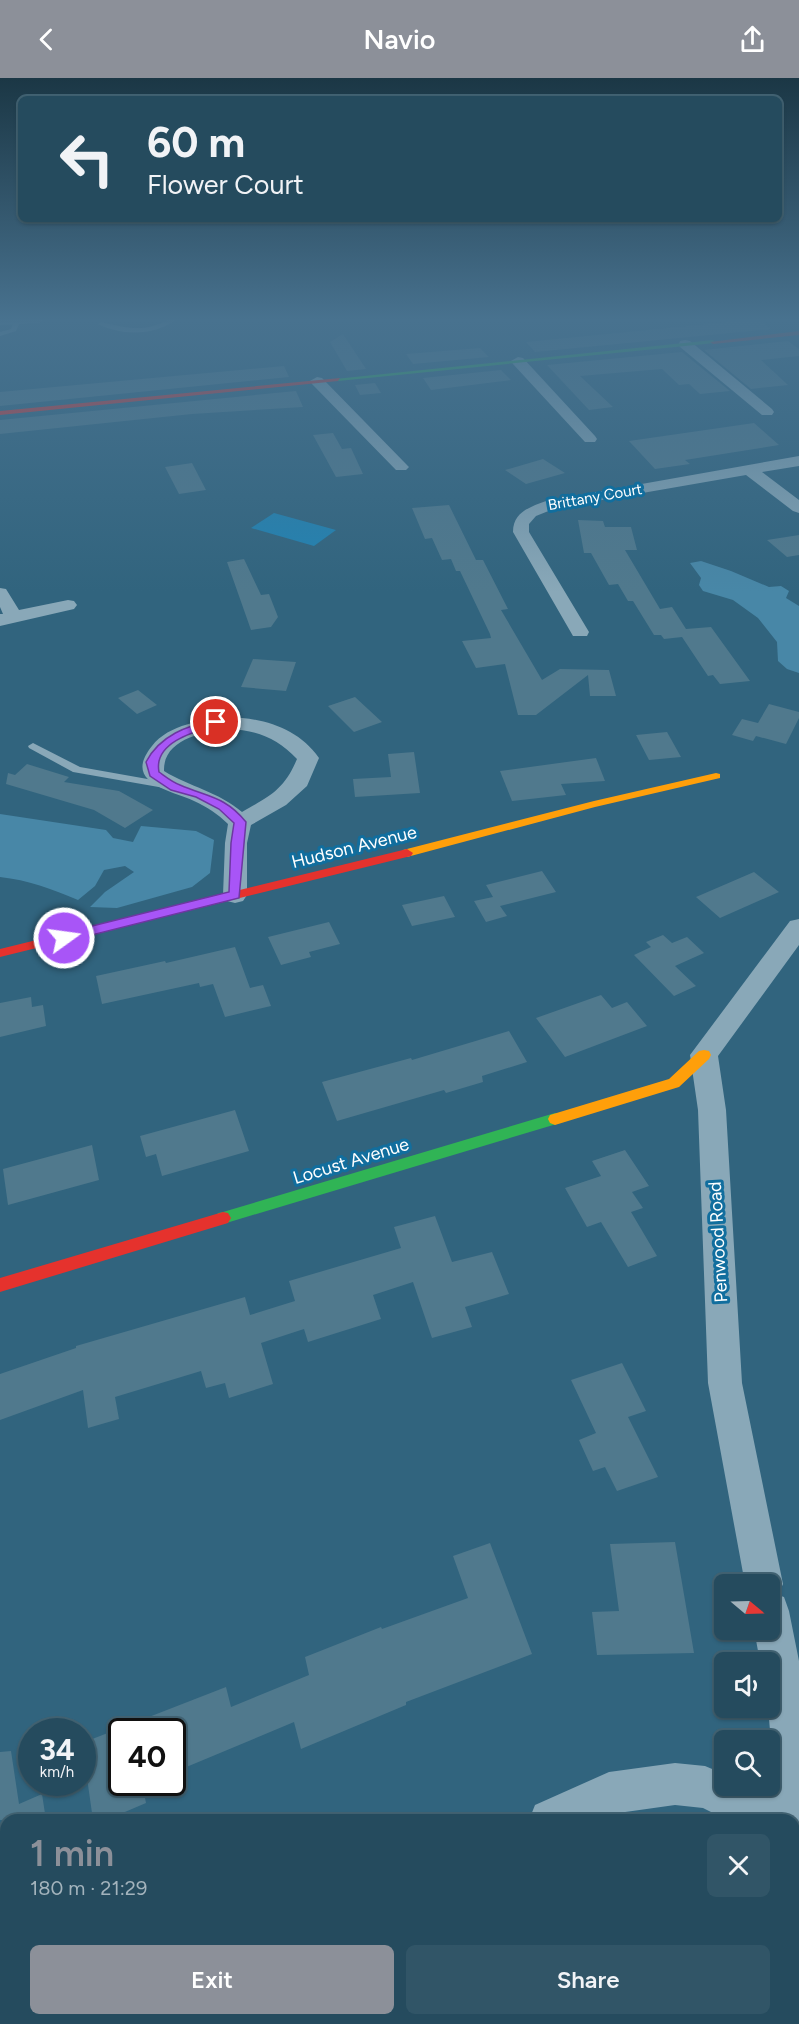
<!DOCTYPE html>
<meta charset="utf-8">
<style>
body{margin:0;font-family:Figtree,sans-serif;background:#315567;color:#f1f3f6;height:100vh;display:flex;flex-direction:column;font-size:22px;white-space:nowrap}
*{box-sizing:border-box;margin:0}
p{font-size:20px;color:#a3b3bc}
.icon{flex:none;width:33px;height:33px;fill:none;stroke:currentColor;stroke-width:2;stroke-linecap:round;stroke-linejoin:round}
.map{position:relative;flex:1;overflow:hidden}
.details{position:absolute;left:0px;top:1736px;width:800px;height:212px;display:flex;flex-direction:column;background:#254b5e;border-radius:18px 18px 0 0;box-shadow:0 2px 4px #0004,0 0 0 2px #426373}
.details>*{flex:none}
.banner{position:absolute;left:18px;top:18px;width:764px;height:126px;border-radius:9px;box-shadow:0 2px 4px #0004,0 0 0 2px #426373;background:#254b5e;color:#f1f3f6;overflow:hidden}
.needle{width:39px;rotate:109deg}
.tools{position:absolute;left:714px;top:1496px;display:grid;gap:12px}
.tools a{display:grid;place-items:center;width:66px;height:66px;border-radius:9px;background:#254b5e;box-shadow:0 2px 4px #0004,0 0 0 2px #426373;font-size:30px}
.speed{position:absolute;left:18px;top:1640px;display:flex;gap:12px;font-size:30px;font-weight:700;text-align:center}
.speed>*{display:grid;place-content:center;width:78px;height:78px;border-radius:50%;background:#254b5e;box-shadow:0 2px 4px #0004,0 0 0 2px #426373;line-height:1}
.speed small{font-size:15px;font-weight:400}
.speed .limit{border:3px solid #111;border-radius:9px;background:#fff;color:#111}
.pin{position:absolute;display:grid;place-items:center;width:51px;height:51px;color:#fff;margin:-26px;border:3px solid #fff;border-radius:50%;box-shadow:0 2px 6px #0007}
.me{position:absolute;width:66px;margin:-33px;rotate:76deg;stroke-linejoin:round;filter:drop-shadow(0 0 4px #0008)}
.turn{display:flex;align-items:center;gap:21px;height:126px;padding:0 30px;font-size:27px}
.turn .icon{width:78px;height:78px;stroke-width:2.5}
.turn b{display:block;font-size:42px;line-height:51px}
.round{display:grid;place-items:center;flex:none;width:63px;height:63px;border-radius:9px;background:#315567}
.overview{display:flex;align-items:center;justify-content:space-between;height:102px;padding:0 30px}
h1{font-size:36px;font-weight:600;line-height:45px;color:#8c9099}
.primary-button{display:flex;gap:12px;margin-top:auto;padding:12px 30px}
.primary-button a{flex:1;height:69px;border-radius:9px;background:#8c9099;color:#fff;font-size:24px;font-weight:600;line-height:69px;text-align:center}
.primary-button a+a{background:#315567;color:#f1f3f6}
header{display:flex;justify-content:space-between;align-items:center;height:78px;padding:0 30px;background:#8c9099;color:#fff;font-size:27px;font-weight:600}
.map>svg:first-child{display:block}
.green{fill:#2183b3}
.water{fill:#4887a7}
.building{fill:#50798d}
.lines{fill:none;stroke-linecap:round;stroke-linejoin:round}
.lane{fill:#89a8b8;fill-rule:evenodd}
.street{fill:#89a8b8;fill-rule:evenodd}
.fast{fill:#30b455;fill-rule:evenodd}
.slow{fill:#ff9f0a;fill-rule:evenodd}
.jam{fill:#e5322d;fill-rule:evenodd}
.route{fill:#a855f7;stroke:#6d37a1;stroke-width:1.5}
.labels{text-anchor:middle;stroke-width:6;stroke-linejoin:round;paint-order:stroke}
.far-street-label{font-size:15px;fill:#fff;stroke:#116e9e}
.street-label{font-size:18px;fill:#fff;stroke:#116e9e}
</style>
<header><svg class="icon" aria-label="back" viewBox="0 0 24 24"><path d="M15 5l-7 7 7 7"/></svg>Navio<svg class="icon" aria-label="share" viewBox="0 0 24 24"><path d="M12 15V3M7 8l5-5 5 5M5 13v7h14v-7"/></svg></header>
<div class="map">
<svg width="799" height="1946" viewBox="0 0 799 1946">
<rect width="100%" height="100%" fill="#31647e"/>
<!-- green -->
<path class="green" d="M274,435L336,452L314,468L251,450Z"/>
<!-- water -->
<path class="water" d="M701,483L731,493L769,509L781,508L789,513L786,520L799,528V595L787,591L778,583L777,564L758,540L733,522L703,513L699,507L701,500L690,485Z
M0,736L106,752L113,760L133,764L141,748L196,753L214,762L210,795L192,809L117,830L90,829L105,814L134,794L125,788L104,792L95,808L78,822C52,811 28,802 0,799Z"/>
<!-- building -->
<path class="building" d="M759,241L771,251L535,274L526,264Z
M343,256L366,291L347,293L330,264Z
M788,263L799,271V278L761,282L788,307L751,311L704,272Z
M480,270L489,279L413,286L406,276Z
M682,274L730,313L700,316L689,306L679,307L662,291L580,298L613,329L589,332L547,287Z
M284,288L289,299L0,328V314Z
M501,292L511,302L431,312L423,300Z
M375,305L381,315L360,317L355,307Z
M296,313L303,329L192,336L0,356V342Z
M754,345L779,367L685,382L690,386L655,391L629,363Z
M333,355L342,371L351,370L363,396L336,399L313,357Z
M543,381L565,395L526,406L505,392Z
M192,385L206,412L179,416L165,389Z
M449,427L476,482H483L508,531L501,532L542,602L560,591L609,592L616,618H590L588,597L536,637H518L505,586L476,590L462,563L491,560L490,556L460,493H456L451,481L442,482L432,460L425,461L412,430Z
M578,442L603,443L605,449H631L637,472H625L660,531L672,529L686,551L711,549L750,603L720,606L713,597L708,598L682,559L664,561L661,557H654L633,523H628L618,506L609,507L591,475H584Z
M799,457V477L787,479L767,462Z
M244,481L261,517L269,516L278,539L271,549L251,552L227,484Z
M253,581L296,584L286,613L241,609Z
M138,612L157,627L137,636L118,620Z
M355,619L382,644L354,654L328,628Z
M769,626L799,634V640L786,666L756,658L753,663L732,657L742,641L758,645Z
M667,654L681,679L649,682L636,657Z
M414,674L420,715L355,719L353,701L391,699L388,676Z
M596,680L605,703L561,706L566,717L512,723L500,693Z
M27,686L69,699L64,704L119,713L153,732L125,750L94,732L6,706L8,695L15,697Z
M542,793L556,814L500,828L507,838L486,844L474,823L493,819L486,807Z
M754,794L779,814L720,840L696,819Z
M444,818L455,839L412,848L402,827Z
M329,844L340,866L309,874L311,879L281,887L268,859Z
M663,857L672,865L687,859L704,875L675,888L696,908L674,918L634,877L651,869L646,864Z
M235,869L250,910L263,907L271,928L225,939L213,906L200,909L199,905L102,926L96,898L165,883L166,885Z
M601,917L612,930L627,924L647,948L565,979L536,940Z
M31,919L32,929L43,927L46,948L0,959V925Z
M509,953L527,984L482,998L483,1004L446,1015L444,1012L337,1043L322,1004L411,980L412,982Z
M235,1032L249,1073L162,1098L156,1076L146,1079L140,1058Z
M92,1067L99,1102L8,1127L3,1091Z
M625,1072L649,1108L632,1114L643,1130L631,1134L657,1178L628,1189L601,1144L587,1149L565,1110L601,1098L592,1083Z
M435,1138L452,1184L492,1174L509,1216L465,1229L472,1249L432,1260L413,1204L373,1217L381,1241L308,1264L304,1251L261,1265L273,1306L229,1320L225,1305L206,1310L201,1293L115,1319L119,1341L88,1350L83,1312L0,1342V1296L76,1270V1268L245,1219L250,1237L295,1223L289,1203L401,1170L394,1149Z
M622,1285L646,1333L628,1339L658,1399L617,1413L605,1389L593,1393L579,1362L596,1355L571,1302Z
M675,1464L694,1575L597,1577L592,1534L619,1533L610,1466Z
M490,1465L532,1576L406,1624V1627L301,1671L294,1644L172,1695V1653H122V1704H142L146,1725L106,1742H93L82,1665L226,1609L231,1629L309,1597L305,1579L381,1549L382,1551L468,1520L453,1478Z
M11,1673L19,1726L42,1716L46,1742H0V1674Z"/>
<g class="lines">
<!-- lane -->
<path class="lane" d="M15,241L21,242L16,253L0,258V254L11,251Z
M169,241H177C155,258 122,258 98,246L101,244C126,250 146,255 169,241Z
M33,665L80,689L170,705L175,708L170,711L73,694L29,670L28,668Z"/>
<!-- street -->
<path class="street" d="M0,241H45L39,245L0,247Z
M685,262L690,263L772,331L774,334L772,337H762L680,269L679,266L680,263Z
M518,279L523,280L595,358L597,361L595,364H585L513,286L511,283Z
M317,299L322,300L406,386L409,389L406,392H396L312,306L310,303Z
M799,378V388L762,394L799,422V435L793,433L746,397L556,430L536,438L529,446V454L589,554L587,558H573L513,454C513,434 530,429 546,423Z
M0,510L6,511L19,532L68,522L74,523L77,527L74,531L0,548V536H3L0,529Z
M228,639C263,640 298,650 319,680L307,708L286,727L251,747L247,765V817L243,823L235,825L227,823L223,817L225,765L228,746C218,736 207,729 194,723C170,712 122,705 152,668C169,646 203,642 228,639ZM228,651C257,652 277,660 297,681C284,712 270,718 242,734C219,714 190,709 164,693C163,661 203,654 228,651Z
M799,841V867L718,978L726,1032L742,1305L783,1506L778,1517L784,1519L789,1533L799,1583V1757L794,1760V1742H727L703,1730L675,1727L611,1736L599,1742H529L535,1727L609,1694L675,1685L705,1688L724,1696V1707H747L767,1716L772,1676L768,1629L770,1584H760L754,1551H770V1506H745L708,1305L698,1032L690,977L790,843Z
M78,1941H134L132,1946H76Z"/>
<!-- fast -->
<path class="fast" d="M713,262L715,265L338,303L335,301Z
M555,1035L560,1037L562,1041L560,1045L223,1146L218,1145L215,1140L218,1135L223,1134Z"/>
<!-- slow -->
<path class="slow" d="M716,695L720,696V700L595,729L407,779L401,775L403,772L594,723Z
M704,972L709,973L711,977L709,981L679,1009L555,1047L550,1045L548,1041L550,1037L669,1001L699,973Z"/>
<!-- jam -->
<path class="jam" d="M799,253V257L713,266L710,264Z
M340,300L338,303L0,337V333Z
M407,771L413,775L411,778L0,879V871Z
M223,1134L228,1135L231,1140L228,1145L0,1214V1200Z"/>
</g>
<!-- sky -->
<linearGradient id="sky" x2="0" y2="1"><stop stop-color="#1b3745"/><stop offset="0.47" stop-color="#48728f"/><stop offset="1" stop-color="#48728f" stop-opacity="0"/></linearGradient>
<rect width="799" height="514" fill="url(#sky)"/>
<!-- route -->
<path class="route" d="M216,641L221,644L219,646C196,653 153,664 159,694C166,699 172,704 180,707C207,719 225,718 246,744L239,820L64,864L60,863L58,860L64,855L229,814L231,765L234,745L219,731L196,719L171,712L150,698L146,684C160,657 187,648 216,641Z"/>
<g class="labels">
<!-- far-street labels -->
<g class="far-street-label">
<text transform="translate(595 419) rotate(-10)" y="5">Brittany Court</text>
</g>
<!-- street labels -->
<g class="street-label">
<text transform="translate(354 769) rotate(-14)" y="6">Hudson Avenue</text>
<text transform="translate(351 1083) rotate(-17)" y="6">Locust Avenue</text>
<text transform="translate(718 1164) rotate(-93)" y="6">Penwood Road</text>
</g>
</g>
</svg>
<div class="tools">
<a><svg class="needle" viewBox="-14 -14 28 28"><path d="M0-13l5 13h-10z" fill="#e53935"/><path d="M0 13l5-13h-10z" fill="#a3b3bc"/></svg></a>
<a><svg class="icon" aria-label="sound" viewBox="0 0 24 24"><path d="M4 9h4l5-4v14l-5-4H4zM17 9q2 3 0 6"/></svg></a>
<a><svg class="icon" aria-label="search" viewBox="0 0 24 24"><circle cx="10" cy="10" r="6"/><path d="M15 15l6 6"/></svg></a>
</div>
<div class="speed"><div>34<small>km/h</small></div><div class="limit">40</div></div>
<div class="pin" style="left:216px;top:644px;background:#d93025"><svg class="icon" aria-label="arrive" viewBox="0 0 24 24"><path d="M6 21V4h12l-3 4 3 4H6"/></svg></div>
<svg class="me" style="left:64px;top:860px" viewBox="-20 -20 40 40"><circle r="17" fill="#a855f7" stroke="#fff" stroke-width="3"/><path d="M0-11L8 9 0 5-8 9z" fill="#fff"/></svg>
<div class="banner">
<div class="turn"><svg class="icon" aria-label="left" viewBox="0 0 24 24"><path d="M17 20v-9H6M10 6l-5 5 5 5"/></svg><div><b>60 m</b>Flower Court</div></div>
</div>
<section class="details">
<div class="overview"><div><h1>1 min</h1><p>180 m · 21:29</p></div><a class="round"><svg class="icon" aria-label="close" viewBox="0 0 24 24"><path d="M6 6l12 12M18 6L6 18"/></svg></a></div>
<div class="primary-button"><a>Exit</a><a>Share</a></div>
</section>
</div>
